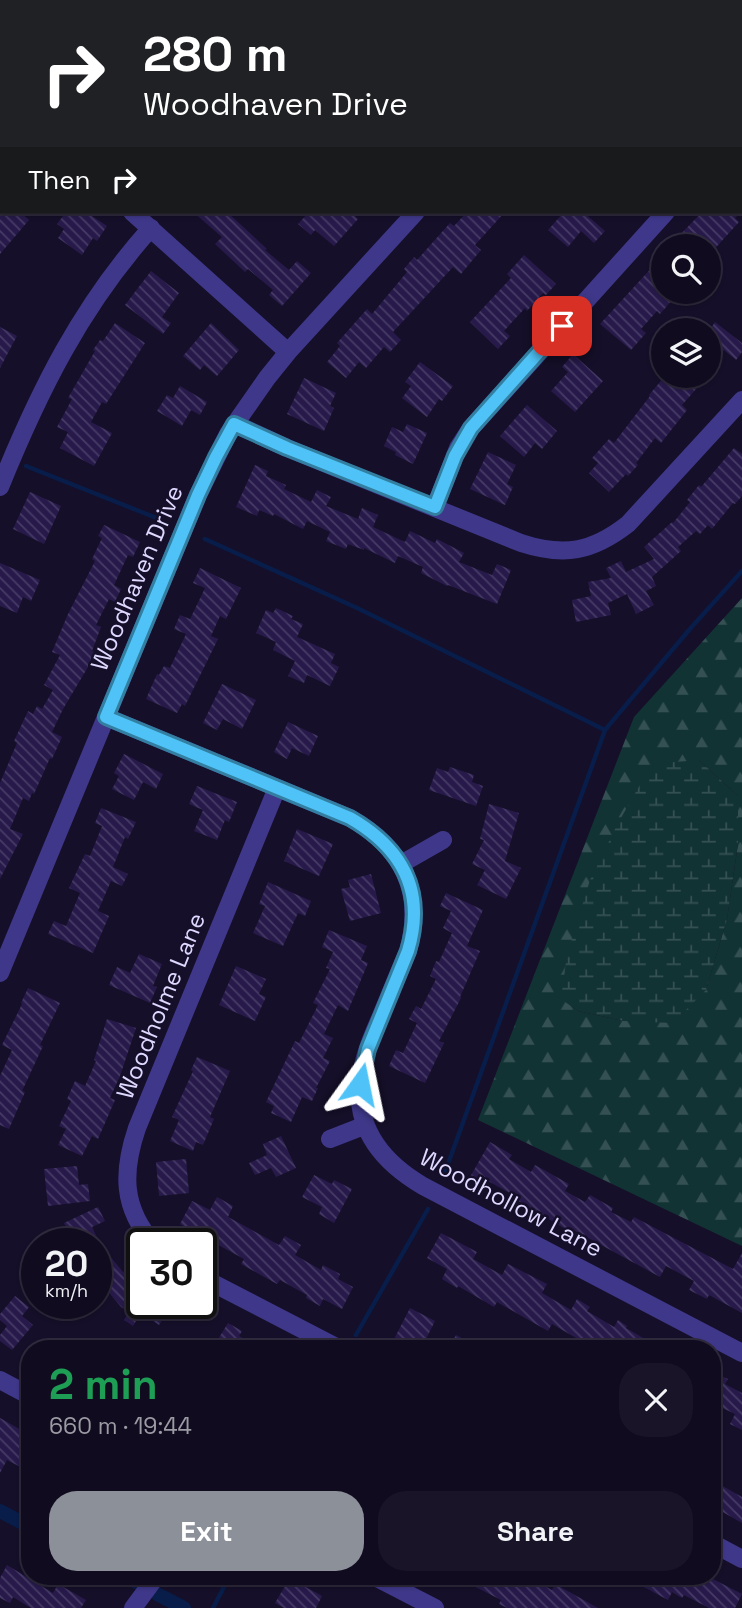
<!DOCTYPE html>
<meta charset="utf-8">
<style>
body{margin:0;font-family:"Space Grotesk",sans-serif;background:#191428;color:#f1f3f6;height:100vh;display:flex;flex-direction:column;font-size:26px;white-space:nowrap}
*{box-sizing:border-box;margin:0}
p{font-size:23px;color:#9c9ba4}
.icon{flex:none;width:38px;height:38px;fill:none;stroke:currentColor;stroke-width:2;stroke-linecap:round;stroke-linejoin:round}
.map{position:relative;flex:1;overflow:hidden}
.details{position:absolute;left:21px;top:1340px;width:700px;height:245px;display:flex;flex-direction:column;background:#100b1f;border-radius:28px;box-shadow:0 2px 5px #0004,0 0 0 2px #302b3d}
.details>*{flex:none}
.banner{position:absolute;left:0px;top:0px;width:742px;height:214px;box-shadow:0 2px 5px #0004,0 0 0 2px #302b3d;background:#202124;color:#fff;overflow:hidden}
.tools{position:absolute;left:651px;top:234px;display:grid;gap:14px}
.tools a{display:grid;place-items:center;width:70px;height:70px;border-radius:50%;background:#100b1f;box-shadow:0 2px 5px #0004,0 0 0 2px #302b3d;font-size:35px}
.speed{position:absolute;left:21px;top:1228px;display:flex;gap:14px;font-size:35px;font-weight:700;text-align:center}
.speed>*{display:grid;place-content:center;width:91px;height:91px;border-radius:50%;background:#100b1f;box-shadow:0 2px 5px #0004,0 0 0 2px #302b3d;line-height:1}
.speed small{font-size:18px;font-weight:400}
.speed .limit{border:4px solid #111;border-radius:10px;background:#fff;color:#111}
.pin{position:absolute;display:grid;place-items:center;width:60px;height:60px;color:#fff;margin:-30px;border-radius:14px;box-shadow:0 4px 10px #0006}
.me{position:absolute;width:77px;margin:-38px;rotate:12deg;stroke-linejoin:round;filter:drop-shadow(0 0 5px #0008)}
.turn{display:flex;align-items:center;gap:24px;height:147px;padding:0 28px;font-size:32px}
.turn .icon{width:91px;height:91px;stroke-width:2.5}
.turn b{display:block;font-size:49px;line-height:60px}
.then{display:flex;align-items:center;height:66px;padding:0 28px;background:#0003;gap:14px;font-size:26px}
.round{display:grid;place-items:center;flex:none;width:74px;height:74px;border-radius:28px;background:#191428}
.overview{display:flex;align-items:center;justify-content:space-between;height:119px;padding:0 28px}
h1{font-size:42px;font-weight:700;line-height:52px;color:#1e9e55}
.button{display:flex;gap:14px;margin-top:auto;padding:14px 28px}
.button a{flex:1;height:80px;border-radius:28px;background:#8c9099;color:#fff;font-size:28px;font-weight:700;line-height:80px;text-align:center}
.button a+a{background:#191428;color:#f1f3f6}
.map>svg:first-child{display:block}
.forest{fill:url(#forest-firs);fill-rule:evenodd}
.wetland{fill:url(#wetland-marsh)}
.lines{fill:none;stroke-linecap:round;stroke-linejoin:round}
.stream{stroke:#081d49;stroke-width:4.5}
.canal{stroke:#081d49;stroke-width:14}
.building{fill:url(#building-back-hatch)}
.minor{stroke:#3f388a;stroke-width:18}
.route-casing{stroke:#337fa1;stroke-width:18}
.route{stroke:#4fc3f7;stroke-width:12}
.labels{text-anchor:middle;stroke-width:5;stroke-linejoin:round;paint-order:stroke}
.street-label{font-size:24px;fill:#ded8ff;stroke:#150f29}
</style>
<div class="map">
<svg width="742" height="1608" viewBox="0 0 742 1608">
<defs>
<pattern id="forest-firs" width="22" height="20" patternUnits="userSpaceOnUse" patternTransform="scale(1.75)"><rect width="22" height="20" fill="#123334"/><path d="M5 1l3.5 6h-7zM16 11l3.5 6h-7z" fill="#345052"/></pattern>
<pattern id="wetland-marsh" width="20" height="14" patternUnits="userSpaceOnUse" patternTransform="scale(1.75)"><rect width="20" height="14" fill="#123334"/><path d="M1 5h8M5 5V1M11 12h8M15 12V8" fill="none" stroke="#345052"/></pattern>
<pattern id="building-back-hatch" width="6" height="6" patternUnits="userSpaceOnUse" patternTransform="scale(1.75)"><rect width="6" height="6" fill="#271a4b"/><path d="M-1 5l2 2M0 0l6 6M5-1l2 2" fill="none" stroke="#463b66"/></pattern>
</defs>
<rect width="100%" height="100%" fill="#150f29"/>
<!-- forest -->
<path class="forest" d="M742,598V1246L478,1120L634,717ZM699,760L738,796V844L727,919L706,990L623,1021L578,1011L561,998Z"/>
<!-- wetland -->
<path class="wetland" d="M699,760L738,796V844L727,919L706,990L673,1023L623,1021L578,1011L561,999L567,955L590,880L618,823L652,764Z"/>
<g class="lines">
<!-- stream -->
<path class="stream" d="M26,466L159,519
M205,539L355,607L605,730
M444,1175L605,730L689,630L742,571
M356,1335L428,1209
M213,1608L229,1577"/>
<!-- canal -->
<path class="canal" d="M0,1511L30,1527
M125,1577L138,1583
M157,1594L184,1608"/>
</g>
<!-- building -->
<path class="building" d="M0,212H20L29,220L0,254Z
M66,212H86L107,226L97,241L93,238L82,255L58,238L64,229L57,224Z
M193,212H227L267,249L265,250L289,270L297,261L311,273L282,306L269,295L273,290L248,269L245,272L215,244L222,237Z
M309,212H350L358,219L334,246L315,230L311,235L298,224Z
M467,212H505L475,245L481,250L461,274L453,267L393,332L401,340L390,352L384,347L366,368L359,362L346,378L327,362L340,346L337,343L367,309L372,314L407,272L404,269L414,257L417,260L450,223L454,226Z
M564,212H583L605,231L594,243L581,231L568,247L548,230Z
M702,212H741L735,218L739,222L709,255V247H686L677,238Z
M524,255L556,284L546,295L543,293L527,311L525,308L504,331L510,336L498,349L470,322L511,278L507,274Z
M656,263L663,269V292H666L673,299L660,314L657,311L641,329L646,333L631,350L600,324Z
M151,271L179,293L162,317L171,323L163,334L125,305Z
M715,322L742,343V352L736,360L724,350L709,369V331Z
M115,323L145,343L106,404L102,402L91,422L112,433L94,466L60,448L68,432L57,427L72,399L68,398L95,351L93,350L100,340L103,341Z
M211,323L239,350L217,376L204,365L200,370L183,356Z
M0,327L17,336L0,368Z
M573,354L603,381L575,412L551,391L568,372L562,367Z
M420,362L453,386L442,401L439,399L427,417L402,398L411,386L405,382Z
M665,376H684L697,388L682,405L687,410L661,443L655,438L636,463L638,465L628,476L626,474L609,492L589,473L598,463L592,458L609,439L614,443L650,396L649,395Z
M304,378L336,393L330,406L334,408L324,431L287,414Z
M180,386L207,402L200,415L191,410L182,426L157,411L167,395L173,398Z
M527,405L557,431L542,449L535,443L524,457L500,436Z
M407,424L427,433L413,464L395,455L396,452L384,446L392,427L403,432Z
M734,448L742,454V496L735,504L733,503L712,529L708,525L700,534L696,531L678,547L681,551L652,577L656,586L646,591L654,605L636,614L627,594L608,603L611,615L576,622L572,600L591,596L588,582L611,578L606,568L621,561L626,572L654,559L644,547L672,522L673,523L690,502L687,500L699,485L701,487Z
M488,452L516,465L507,484L513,487L505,505L470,489Z
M255,465L268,471L266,476L286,485L284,489L311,502L317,490L331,497L326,506L358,519L362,508L378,515L373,527L405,542L410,531L435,543L437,539L464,553L459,562L492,575L497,564L511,570L497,604L448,585L447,586L421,573L423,567L398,556L395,563L364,548V550L348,544L346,549L326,541L330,532L307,521L303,529L274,514L273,516L259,510L257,516L236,507Z
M30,492L61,506L44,544L13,529Z
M104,525L140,542L133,557L128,555L114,585L121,589L115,602L109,599L96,625L101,627L92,651L94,652L88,667L63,709L52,732L62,737L52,759L50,758L34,794L32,793L29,801L23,798L10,829L23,834L0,879V783L17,743L14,741L28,711L33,714L37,706L42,709L53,690L44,685L60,655L52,652L68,614L95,561L92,559L102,538L98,536Z
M0,563L40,580L31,601L23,597L17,613L0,606Z
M200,568L241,588L226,619L220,616L211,636L218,639L185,706L182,704L177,713L146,699L157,674L159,675L164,666L170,668L186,634L174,629L180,615L190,619L205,588L193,583Z
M276,608L293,616L291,619L303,624L297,637L335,654L331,663L339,667L330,686L307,675L304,683L288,676L295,661L273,650L276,642L256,633L266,610L273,613Z
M222,684L256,700L242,729L223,719L217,730L203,723Z
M288,722L318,736L309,756L292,748L287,759L274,752Z
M124,754L163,774L156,789L143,782L134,800L112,789L119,776L114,773Z
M450,767L474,775L472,782L483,786L476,806L429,790L437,768L448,772Z
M197,786L237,802L229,822L225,820L217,840L194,831L203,810L189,804Z
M489,804L519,813L505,861L521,868L506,899L477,885L485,870L472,864L484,840L480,839Z
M101,808L136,822L128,839L125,837L113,867L128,874L122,886L111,881L98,911L109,916L93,953L48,934L54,921L66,926L80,893L69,888L85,854L90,856L102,826L95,823Z
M297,829L333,844L319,876L284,861Z
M371,874L381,913L350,921L341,889L350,887L348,880Z
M268,882L311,901L305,916L298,913L283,946L253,933L265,906L259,904Z
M446,893L483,910L467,946L480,951L460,997L461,998L439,1041L444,1043L425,1083L389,1066L396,1050L403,1053L417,1023L409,1019L416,1006L421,1009L436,979L430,976L436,961L439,962L452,933L443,928L451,911L440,906Z
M329,930L367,946L361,960L368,963L348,1011L338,1005L324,1034L333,1038L323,1058L330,1061L316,1088H318L312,1101L302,1097L291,1122L271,1113L274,1106L266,1102L295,1041L299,1043L318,1005L313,1003L330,969L326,968L333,952L322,947Z
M139,954L162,964L153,986L157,987L150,1003L109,985L117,967L130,973Z
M236,966L266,979L259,994L266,997L255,1021L219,1005Z
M28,988L60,1003L40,1045L43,1046L22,1091L25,1092L9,1129L0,1125V1076L12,1050L2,1045L22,1004L21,1003Z
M107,1019L136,1028L120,1076L110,1098L115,1100L98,1139L92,1136L82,1156L58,1145L66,1129L59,1126L71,1101L67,1099L75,1081L85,1086L96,1061L94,1060Z
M197,1057L230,1071L210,1117L214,1119L203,1145L196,1142L193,1151L170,1141L179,1120L172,1117L193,1071L191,1070Z
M281,1136L296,1168L276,1177L271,1168L255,1175L249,1163L267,1155L263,1144Z
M490,1142L512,1155L509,1159L531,1172L535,1165L569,1184L565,1191L585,1202L590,1195L613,1208L611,1212L631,1222L634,1217L733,1269L742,1253V1313L709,1295L707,1299L689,1290L694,1281L666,1266L660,1277L568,1227L567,1230L515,1199L517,1197L488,1181L485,1186L470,1177Z
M186,1159L189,1193L159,1196L156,1162Z
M77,1166L79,1185L88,1184L90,1201L48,1206L44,1169Z
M314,1175L332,1184L334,1180L352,1189L334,1223L319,1214L322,1207L302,1197Z
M217,1197L233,1206L228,1217L279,1245L285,1236L301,1245L295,1255L321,1270L323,1265L340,1274L338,1279L353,1287L342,1309L323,1299L320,1306L306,1298L307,1295L280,1280L277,1284L241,1264L244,1259L180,1224L192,1201L210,1210Z
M98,1207L105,1221L92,1227L100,1244L123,1272L131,1265L142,1278V1304H173L159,1325L141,1313L133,1326L124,1320L129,1312L121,1307L96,1277V1244H74L64,1223Z
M441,1233L477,1252L473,1259L502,1275L508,1264L547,1284L542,1293L571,1310L577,1299L590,1307L587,1311L614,1327L618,1320L627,1326L626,1328L662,1349H595L552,1324L548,1331L497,1302L494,1307L458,1286L457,1288L442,1279L447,1269L427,1258Z
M15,1296L29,1307L22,1316L33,1325L12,1350L0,1341V1335L7,1326L0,1320V1314Z
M410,1308L435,1321L421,1349H404L392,1343Z
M228,1323L242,1331L239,1336L262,1349H212Z
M456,1335L484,1349H448Z
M712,1372L728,1379L725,1384L742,1393V1430L730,1424L735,1414L712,1403Z
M0,1418L30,1435V1472L7,1460L0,1473Z
M712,1480L742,1497V1523L712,1506Z
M7,1565L53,1593L58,1584L86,1600L81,1608H31L13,1597L10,1603L0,1598V1578Z
M269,1577H309L304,1586L322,1596L316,1608H284L275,1603L285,1586Z
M456,1577H528L552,1590L555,1584L598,1608H507L499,1604L501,1600Z
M647,1577H709L742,1594L735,1608H709L684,1595L682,1598L672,1592L668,1600L642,1586Z"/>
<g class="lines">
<!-- minor -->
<path class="minor" d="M188,0L189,2
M123,2L125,0
M355,2L357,0
M606,2L608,0
M740,130L742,128
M0,159H2
M132,212L288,352
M235,424L287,448L521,543C564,557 592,552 628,524L742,400
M0,487C39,391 81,306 151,228
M435,507L458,448L471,428L666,212
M106,717L350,818C402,847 425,892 408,951C399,972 390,994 381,1016C374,1032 366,1049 363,1066C350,1121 377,1159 423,1186L742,1353
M401,864L443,840
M0,973L198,495L228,434L267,378L288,352L416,212
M330,1139L366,1125
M154,1244C122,1208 122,1172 137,1128L277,788
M201,1277L340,1349
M0,1380L30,1396
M712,1543L742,1559
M375,1577L435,1608
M133,1608L156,1577"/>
</g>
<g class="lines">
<!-- route casing -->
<g class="route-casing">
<path id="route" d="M360,1084L368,1049L408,951C426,891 402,848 350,818L106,717L198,495L216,457L234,424L287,448L435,507L455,456L471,428L562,326"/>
</g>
<!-- route -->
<use href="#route" class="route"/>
</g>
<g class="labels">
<!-- street labels -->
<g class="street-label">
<text transform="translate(137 578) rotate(-67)" y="8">Woodhaven Drive</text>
<text transform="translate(161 1006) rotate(-68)" y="8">Woodholme Lane</text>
<text transform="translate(511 1203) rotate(28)" y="8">Woodhollow Lane</text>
</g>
</g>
</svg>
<div class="tools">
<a><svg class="icon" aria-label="search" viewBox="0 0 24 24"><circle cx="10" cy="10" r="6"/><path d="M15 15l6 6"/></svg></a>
<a><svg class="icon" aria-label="layers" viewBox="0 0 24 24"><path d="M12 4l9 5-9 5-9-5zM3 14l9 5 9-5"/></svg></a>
</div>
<div class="speed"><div>20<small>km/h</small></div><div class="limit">30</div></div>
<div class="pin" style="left:562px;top:326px;background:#d93025"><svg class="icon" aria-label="arrive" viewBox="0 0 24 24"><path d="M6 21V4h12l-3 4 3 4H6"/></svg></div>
<svg class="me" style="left:360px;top:1084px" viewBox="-20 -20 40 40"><path d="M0-17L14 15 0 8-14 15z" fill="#4fc3f7" stroke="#fff" stroke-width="4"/></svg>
<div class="banner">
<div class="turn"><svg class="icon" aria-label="right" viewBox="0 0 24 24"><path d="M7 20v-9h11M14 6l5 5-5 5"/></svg><div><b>280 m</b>Woodhaven Drive</div></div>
<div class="then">Then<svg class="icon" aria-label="right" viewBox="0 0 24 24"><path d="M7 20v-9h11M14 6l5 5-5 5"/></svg></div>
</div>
<section class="details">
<div class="overview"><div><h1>2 min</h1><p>660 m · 19:44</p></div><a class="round"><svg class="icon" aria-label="close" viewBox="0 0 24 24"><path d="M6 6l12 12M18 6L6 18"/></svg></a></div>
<div class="button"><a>Exit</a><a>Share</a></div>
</section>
</div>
